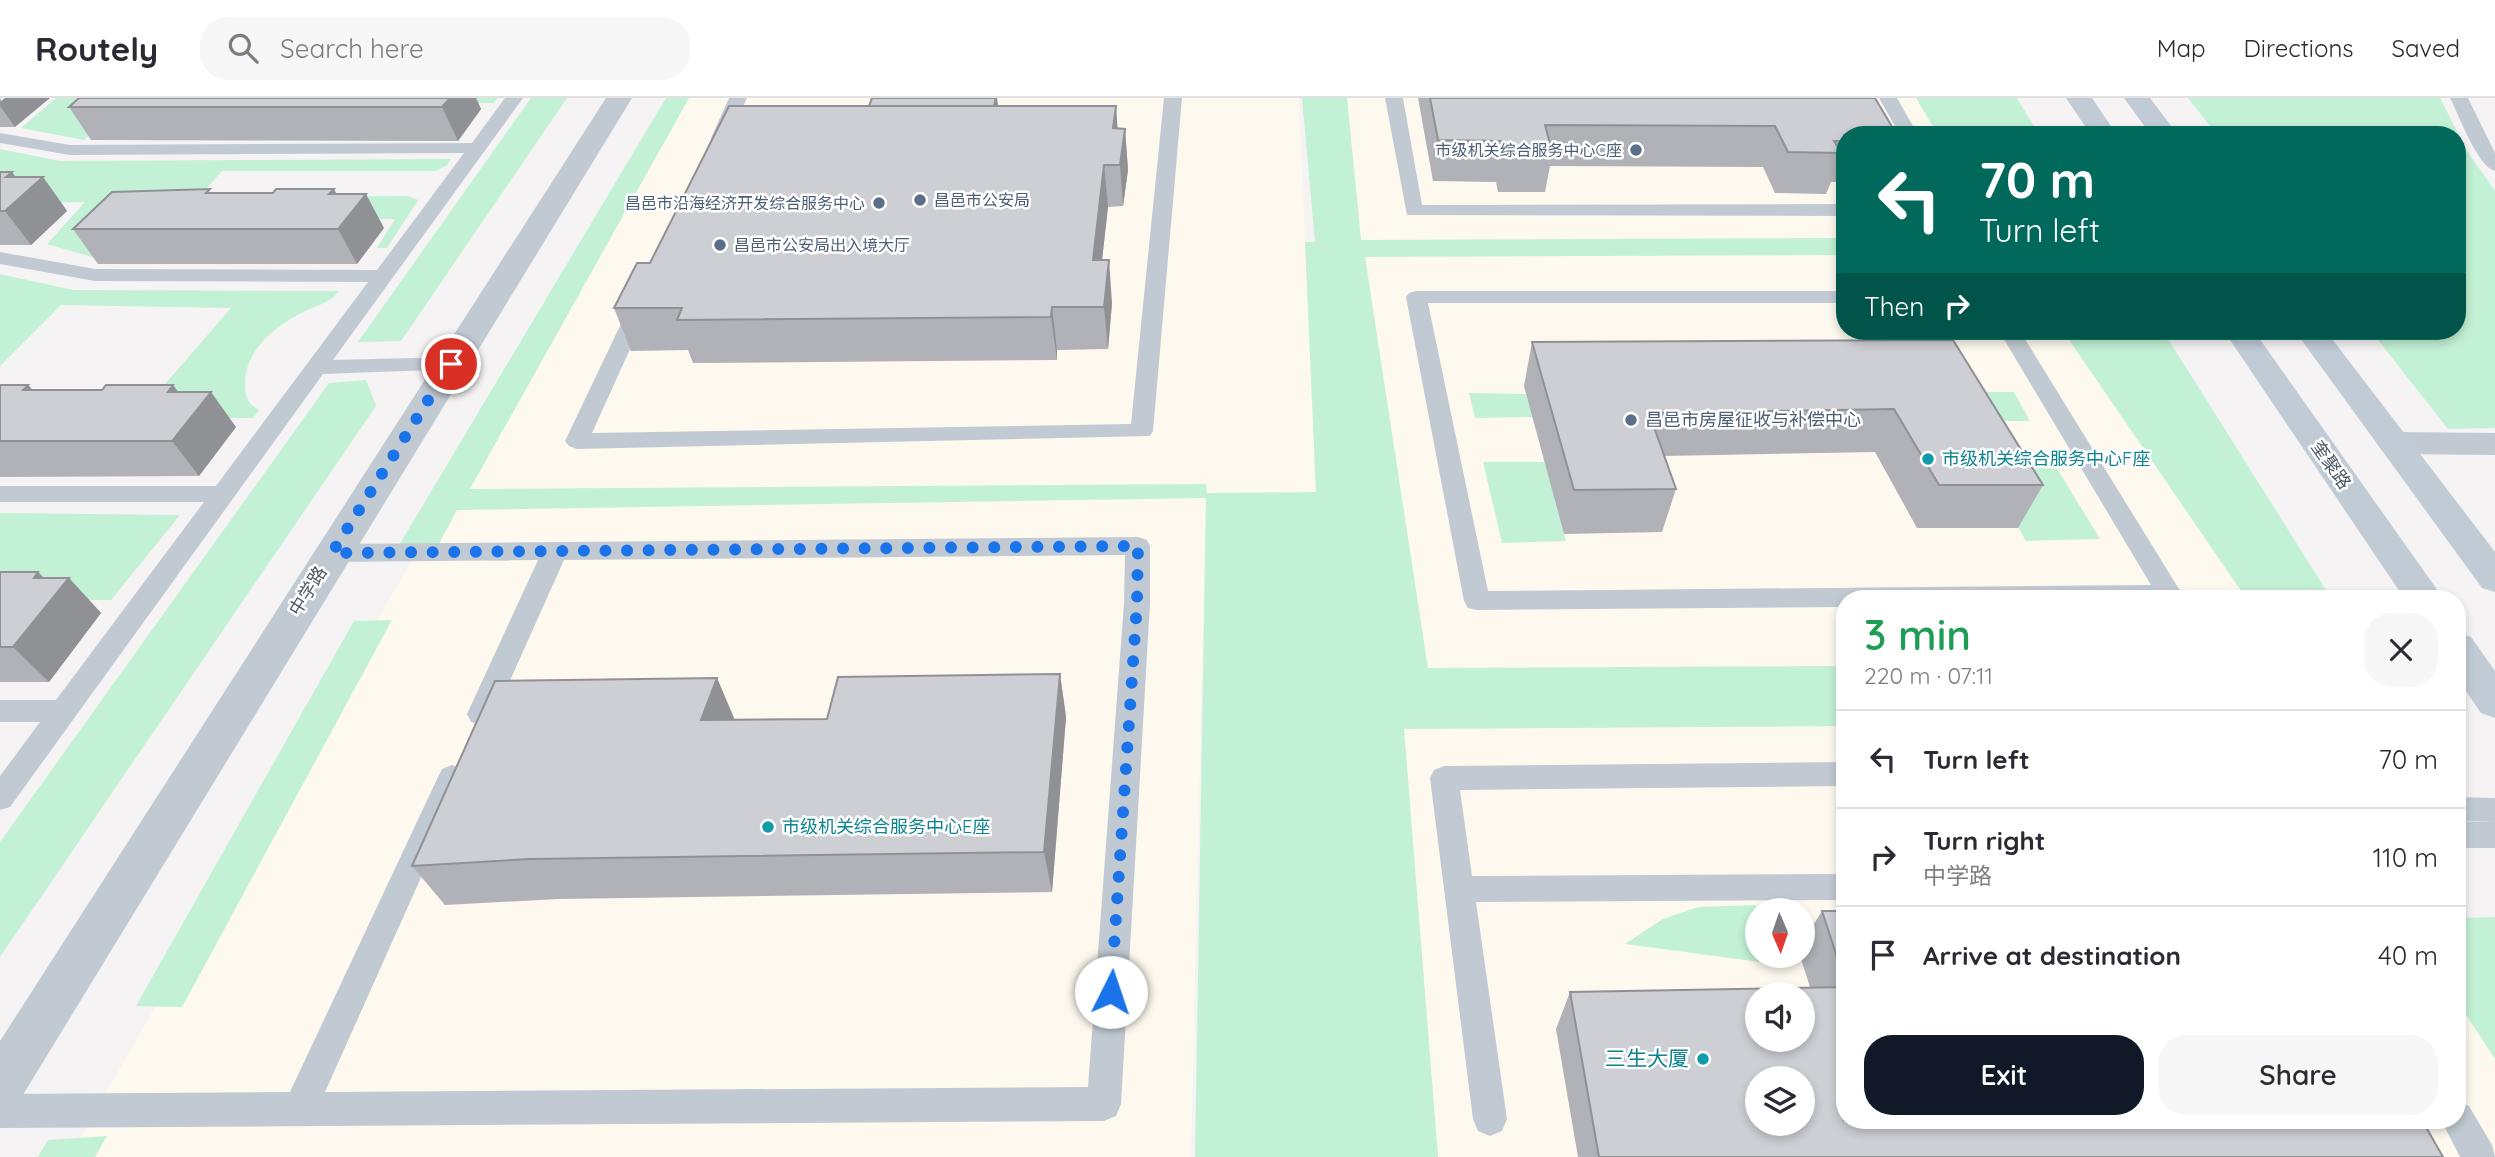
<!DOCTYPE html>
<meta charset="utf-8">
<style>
body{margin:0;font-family:Quicksand,"Noto Sans SC",sans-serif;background:#f7f7f7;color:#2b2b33;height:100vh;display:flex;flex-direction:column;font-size:26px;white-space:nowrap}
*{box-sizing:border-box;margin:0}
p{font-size:23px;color:#7c7c81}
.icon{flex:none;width:38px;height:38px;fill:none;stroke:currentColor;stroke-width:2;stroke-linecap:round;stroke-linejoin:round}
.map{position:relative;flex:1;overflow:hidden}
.details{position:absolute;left:1836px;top:492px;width:630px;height:539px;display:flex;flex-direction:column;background:#fff;border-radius:28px;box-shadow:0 4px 10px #0003}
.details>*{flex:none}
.top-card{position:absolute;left:1836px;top:28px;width:630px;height:214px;border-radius:28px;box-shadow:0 4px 10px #0003;background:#00695c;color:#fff;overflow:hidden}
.needle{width:46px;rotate:178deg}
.buttons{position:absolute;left:1745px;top:800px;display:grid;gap:14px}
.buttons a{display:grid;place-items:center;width:70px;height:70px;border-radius:50%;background:#fff;box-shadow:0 4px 10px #0003;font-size:35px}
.pin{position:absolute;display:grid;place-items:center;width:60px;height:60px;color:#fff;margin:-30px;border:4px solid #fff;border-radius:50%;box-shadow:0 2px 7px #0007}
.me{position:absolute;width:77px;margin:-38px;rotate:4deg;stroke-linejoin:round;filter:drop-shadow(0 0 5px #0008)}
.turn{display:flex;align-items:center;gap:24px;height:147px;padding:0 28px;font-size:32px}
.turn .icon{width:91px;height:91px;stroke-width:2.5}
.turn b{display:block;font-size:49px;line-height:60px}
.then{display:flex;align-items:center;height:66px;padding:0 28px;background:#0003;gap:14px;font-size:26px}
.round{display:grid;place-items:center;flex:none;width:74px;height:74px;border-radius:28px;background:#f7f7f7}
.headline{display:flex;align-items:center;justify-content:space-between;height:119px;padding:0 28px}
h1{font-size:42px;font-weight:600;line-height:52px;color:#1e9e55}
.primary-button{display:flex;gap:14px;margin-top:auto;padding:14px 28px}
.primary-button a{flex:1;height:80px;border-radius:28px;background:#111827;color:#fff;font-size:28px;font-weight:600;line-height:80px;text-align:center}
.primary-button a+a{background:#f7f7f7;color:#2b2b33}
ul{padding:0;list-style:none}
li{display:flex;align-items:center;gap:21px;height:98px;padding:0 28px;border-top:2px solid #e1e1e2}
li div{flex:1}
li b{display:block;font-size:26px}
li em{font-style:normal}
header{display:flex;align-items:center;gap:42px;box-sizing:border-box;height:98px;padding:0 35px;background:#fff;border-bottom:2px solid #e1e1e2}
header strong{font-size:33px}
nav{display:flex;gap:38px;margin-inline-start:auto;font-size:24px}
.search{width:490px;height:63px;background:#f7f7f7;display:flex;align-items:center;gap:18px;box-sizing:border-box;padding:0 24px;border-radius:28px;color:#7c7c81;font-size:26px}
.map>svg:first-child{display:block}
.commercial{fill:#fdf9ef;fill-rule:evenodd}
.green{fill:#c3f1d5}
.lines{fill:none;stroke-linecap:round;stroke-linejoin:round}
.service{fill:#c1cad2;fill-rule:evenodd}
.minor{fill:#c1cad2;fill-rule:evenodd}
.tertiary{fill:#c1cad2;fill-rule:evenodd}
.secondary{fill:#c1cbd6;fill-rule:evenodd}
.wall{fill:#b0b2b7}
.shaded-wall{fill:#909195}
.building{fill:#cdcfd5;stroke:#909195;stroke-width:2;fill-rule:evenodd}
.route{stroke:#1a73e8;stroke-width:12;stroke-dasharray:0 21.6}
.service-dot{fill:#5c6f8a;stroke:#fff;stroke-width:2.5}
.culture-dot{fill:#0f9aa8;stroke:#fff;stroke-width:2.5}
.labels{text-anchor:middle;stroke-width:5;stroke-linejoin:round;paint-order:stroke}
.far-service-label{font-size:16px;fill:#4e5e75;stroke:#fff;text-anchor:end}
.service-label{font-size:18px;fill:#4e5e75;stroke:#fff;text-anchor:start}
.culture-label{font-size:18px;fill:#0d838f;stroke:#fff;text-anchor:start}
.street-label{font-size:18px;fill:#4a5661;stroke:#fff}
.near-culture-label{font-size:21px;fill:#0d838f;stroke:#fff;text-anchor:end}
</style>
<header>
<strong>Routely</strong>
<div class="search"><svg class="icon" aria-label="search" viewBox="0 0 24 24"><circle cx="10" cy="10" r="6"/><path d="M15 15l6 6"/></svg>Search here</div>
<nav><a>Map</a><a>Directions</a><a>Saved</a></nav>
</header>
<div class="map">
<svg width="2495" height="1059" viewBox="0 0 2495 1059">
<rect width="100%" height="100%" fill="#f5f3f3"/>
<!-- commercial -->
<path class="commercial" d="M677,0H1299L1316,394L1206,396L1191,1059H69Z
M1347,0H1916L1938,37H1844V233H2063L2246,500H1844V606L1368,610L1362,151Z
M1844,628V1022H2457V809L2495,866V1059H1438L1404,631ZM1757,812H1802V858H1757ZM1757,896H1802V942H1757ZM1757,980H1802V1026H1757Z"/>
<!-- green -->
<path class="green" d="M56,0H498L493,5H125L84,42L21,30Z
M531,0H567L401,243L358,244Z
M666,0H689L470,391L1206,386L1207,395L1316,394L1305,144H1315L1302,0H1347L1361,142L1844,140V157L1365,159L1428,570L1844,568V628L1404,631L1438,1059H1195L1206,400L457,412L435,453L395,454Z
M1916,0H2017L2039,37H1938Z
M2188,0H2440L2467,53L2495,93V330L2448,331L2371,233H2457V37H2217Z
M0,51L60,63L451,61L447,67L436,73H222L199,99L408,98L418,102L387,150H377L395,121H136L96,160L47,146L85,104L0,105Z
M0,176L73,192L339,193C331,204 319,207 307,212C277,227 245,250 245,286C245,299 248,306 259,312L253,320H0L152,301L231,210L61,207L0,268Z
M2063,233H2163L2331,500H2246Z
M366,282L376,308L0,859V744L329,285Z
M1938,294H2014L2030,323H1955Z
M1469,295L1526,296L1533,319L1475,320Z
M1483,364H1545L1566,443L1502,445Z
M1982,367H2055L2100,441L2026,443Z
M0,415L180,417L111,502H0Z
M392,522L182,909L136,908L354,523Z
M1756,807L1757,858H1772L1775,866L1625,846L1663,821L1698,809Z
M2495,819V961L2457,903V820Z
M107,1038L95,1059H38L48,1042Z"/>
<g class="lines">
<!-- service -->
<path class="service" d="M505,0H523L333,262L451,259L459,261L462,266L459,271L323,276L10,709L0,712V678L40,624H0V602H56L204,404H0V388H216L368,184L95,183L0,166V154L95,171L377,172L464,55L70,57L0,45V35L70,47L472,45Z
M729,0H747L726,44H714L711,40Z
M1164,0H1182L1153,333L1150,338L577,351L569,348L565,343L630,207L633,203H647L650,207L592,335L1131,326Z
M1385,0H1403L1422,107L1844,106V118L1407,117Z
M1879,0H1897L1918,37H1900Z
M2450,0H2468L2495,55V73C2477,68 2459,17 2450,0Z
M1416,193H1844V205H1428L1488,493L2151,487L1999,233H2020L2182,496L2179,500H1844V509L1477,512L1468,510L1464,503L1406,199L1409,195Z
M1138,439L1147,442L1150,448V505L1121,1006L1116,1018L1104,1023L0,1030V996L290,994L438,679L442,671L452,667L462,671L466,679L325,994L1088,989L1124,505L1125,457L564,462L495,616L491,624L481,627L471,624L467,616L538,462L332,464L323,461L320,455L323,449L332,446Z
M1844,664V688L1460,692L1472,778L1844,776V802L1476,804L1507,1021L1502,1033L1490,1038L1478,1033L1473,1021L1430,680L1434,672L1444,668Z
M2457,699L2495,700V724L2457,723Z
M2457,724H2495V750H2457Z
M2457,1003L2469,1008L2492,1047L2495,1059H2460L2441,1022H2457Z"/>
<!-- minor -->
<path class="minor" d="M2394,334L2495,335V357L2394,356L2382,353L2377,345L2382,337Z"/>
<!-- tertiary -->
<path class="tertiary" d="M606,0H632L18,1005L0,1012V943Z"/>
<!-- secondary -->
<path class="secondary" d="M2066,0H2092L2117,37H2091Z
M2124,0H2150L2178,37H2151Z
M2224,233H2254L2443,500H2404Z
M2295,233H2326L2495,454V494L2482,490Z
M2457,534L2471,539L2495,573V620L2481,615L2457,580Z"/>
</g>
<!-- wall -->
<path class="wall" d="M0,0L15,29H0Z
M476,0L481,11L458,43L91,42L69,9Z
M1418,0H1875L1844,37V84H1831L1826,96L1775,95L1763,69L1550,68L1545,94H1498L1496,84L1433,83Z
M998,8H1116L1117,30L1125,31L1128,72L1123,108L1108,109L1102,162L1112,205L1108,251L1057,252V262L693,265L688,252L631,253L614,210L650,165Z
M0,74H12L15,79H43L67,113L31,147H0Z
M212,95L336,96L384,130L357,166H98L73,131Z
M1953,242L2043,387L2018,430H1917L1875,354L1664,358L1676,391L1662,434L1564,436L1524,288L1532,244Z
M0,287H28L33,292H102L173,287L178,294L236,329L199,378L0,379Z
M0,474H38L44,480H69L101,515L49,584H0Z
M1060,576L1066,619L1052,794L558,801L445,807L412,768L717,580L735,622L827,621Z
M1822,813H1844V1022L2443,1059H1578L1556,931L1570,894L1810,889L1800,858H1802V845Z"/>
<!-- shaded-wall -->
<path class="shaded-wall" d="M5,0H50L15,29L0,8V4Z
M450,0H476L481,11L458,43L442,9Z
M996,0H997L1000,20L991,25Z
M1116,8L1119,49L1113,30Z
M1125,31L1128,72L1123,108L1120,67Z
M1104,67L1108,109L1097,205L1093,162Z
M12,74L26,94L43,79L67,113L31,147L5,113L6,79Z
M334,91L348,118L366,96L384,130L357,166L338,131L329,96Z
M1109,162L1112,205L1108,251L1104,209Z
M1052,209L1057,252V262L1051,219Z
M28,287L58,322L23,292Z
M173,287L194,316L211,294L236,329L199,378L172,343L168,294Z
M38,474L57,494L69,480L101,515L49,584L13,549L34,480Z
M1060,576L1066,619L1052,794L1044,754Z
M717,580L735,623L701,622Z"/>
<!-- building -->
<path class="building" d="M79,0H450L442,9H69Z
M872,0H996L994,8H869Z
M1430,0H1875L1897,37H1844V43H1834L1841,55L1788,54L1775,28L1545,27L1552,53H1504L1502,43L1438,42Z
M729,8H1116L1113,30L1125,31L1120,67H1104L1093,162H1109L1104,209H1052L1051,219L677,222L682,210H614L637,165H650Z
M0,74H12L6,79H43L5,113H0Z
M210,91L206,95H273L276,91H334L329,96H366L338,131H73L112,94Z
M1953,242L2043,387H1939L1894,311L1649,315L1676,391L1574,392L1532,244Z
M0,287H28L23,292H102L106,287H173L168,294H211L172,343H0Z
M0,474H38L34,480H69L13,549H0Z
M1060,576L1044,754L530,761L412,768L495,583L717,580L701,622L827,621L838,579Z
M1822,813H1844V880Z
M1844,889V1022H2422L2443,1059H1599L1570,894ZM1757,896H1802V942H1757ZM1757,980H1802V1026H1757Z"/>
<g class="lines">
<!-- route -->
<path class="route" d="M451,266L332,455L1138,448L1137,505L1111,894"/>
</g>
<!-- markers -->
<g class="service-dot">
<circle cx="1636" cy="52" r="7"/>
<circle cx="920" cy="102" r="7"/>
<circle cx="879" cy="105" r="7"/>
<circle cx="720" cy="147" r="7"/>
<circle cx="1631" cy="322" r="7"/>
</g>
<g class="culture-dot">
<circle cx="1928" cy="361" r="7"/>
<circle cx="768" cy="729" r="7"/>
<circle cx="1703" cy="961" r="7"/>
</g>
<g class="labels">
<!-- far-service labels -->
<g class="far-service-label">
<text x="1622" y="58">市级机关综合服务中心C座</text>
<text x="934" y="108" text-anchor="start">昌邑市公安局</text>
<text x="865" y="111">昌邑市沿海经济开发综合服务中心</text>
<text x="734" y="153" text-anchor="start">昌邑市公安局出入境大厅</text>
</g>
<!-- service labels -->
<g class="service-label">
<text x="1645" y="328">昌邑市房屋征收与补偿中心</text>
</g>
<!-- culture labels -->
<g class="culture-label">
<text x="1942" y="367">市级机关综合服务中心F座</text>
<text x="782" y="735">市级机关综合服务中心E座</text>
</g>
<!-- street labels -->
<g class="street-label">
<text transform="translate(2331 367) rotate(55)" y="6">奎聚路</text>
<text transform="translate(308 493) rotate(-58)" y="6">中学路</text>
</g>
<!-- near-culture labels -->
<g class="near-culture-label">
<text x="1689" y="968">三生大厦</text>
</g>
</g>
</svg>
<div class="buttons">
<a><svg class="needle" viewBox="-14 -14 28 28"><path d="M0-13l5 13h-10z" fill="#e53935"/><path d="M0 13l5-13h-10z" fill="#7c7c81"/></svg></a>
<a><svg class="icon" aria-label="sound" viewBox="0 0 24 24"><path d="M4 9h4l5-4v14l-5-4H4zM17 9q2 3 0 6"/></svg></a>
<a><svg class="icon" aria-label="layers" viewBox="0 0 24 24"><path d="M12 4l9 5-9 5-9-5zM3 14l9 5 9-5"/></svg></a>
</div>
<div class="pin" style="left:451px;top:266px;background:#d93025"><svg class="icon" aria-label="arrive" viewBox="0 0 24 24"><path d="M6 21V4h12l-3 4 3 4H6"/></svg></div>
<svg class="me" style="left:1111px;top:894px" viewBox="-20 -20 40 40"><circle r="19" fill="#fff"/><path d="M0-13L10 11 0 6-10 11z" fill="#1a73e8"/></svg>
<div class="top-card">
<div class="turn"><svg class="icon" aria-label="left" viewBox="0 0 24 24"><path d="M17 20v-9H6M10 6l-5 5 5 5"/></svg><div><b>70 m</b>Turn left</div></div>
<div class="then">Then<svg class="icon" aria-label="right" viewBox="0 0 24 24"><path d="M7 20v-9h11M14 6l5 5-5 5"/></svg></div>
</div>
<section class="details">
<div class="headline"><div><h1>3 min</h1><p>220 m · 07:11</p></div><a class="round"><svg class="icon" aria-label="close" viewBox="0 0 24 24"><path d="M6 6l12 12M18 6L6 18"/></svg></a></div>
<ul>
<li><svg class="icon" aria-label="left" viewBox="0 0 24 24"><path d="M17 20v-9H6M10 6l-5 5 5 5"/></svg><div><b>Turn left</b></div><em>70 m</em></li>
<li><svg class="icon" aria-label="right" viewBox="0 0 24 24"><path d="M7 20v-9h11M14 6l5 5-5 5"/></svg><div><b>Turn right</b><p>中学路</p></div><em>110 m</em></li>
<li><svg class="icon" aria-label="arrive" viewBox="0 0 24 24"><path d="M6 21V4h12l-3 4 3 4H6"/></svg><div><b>Arrive at destination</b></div><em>40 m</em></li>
</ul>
<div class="primary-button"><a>Exit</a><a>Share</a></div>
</section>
</div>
